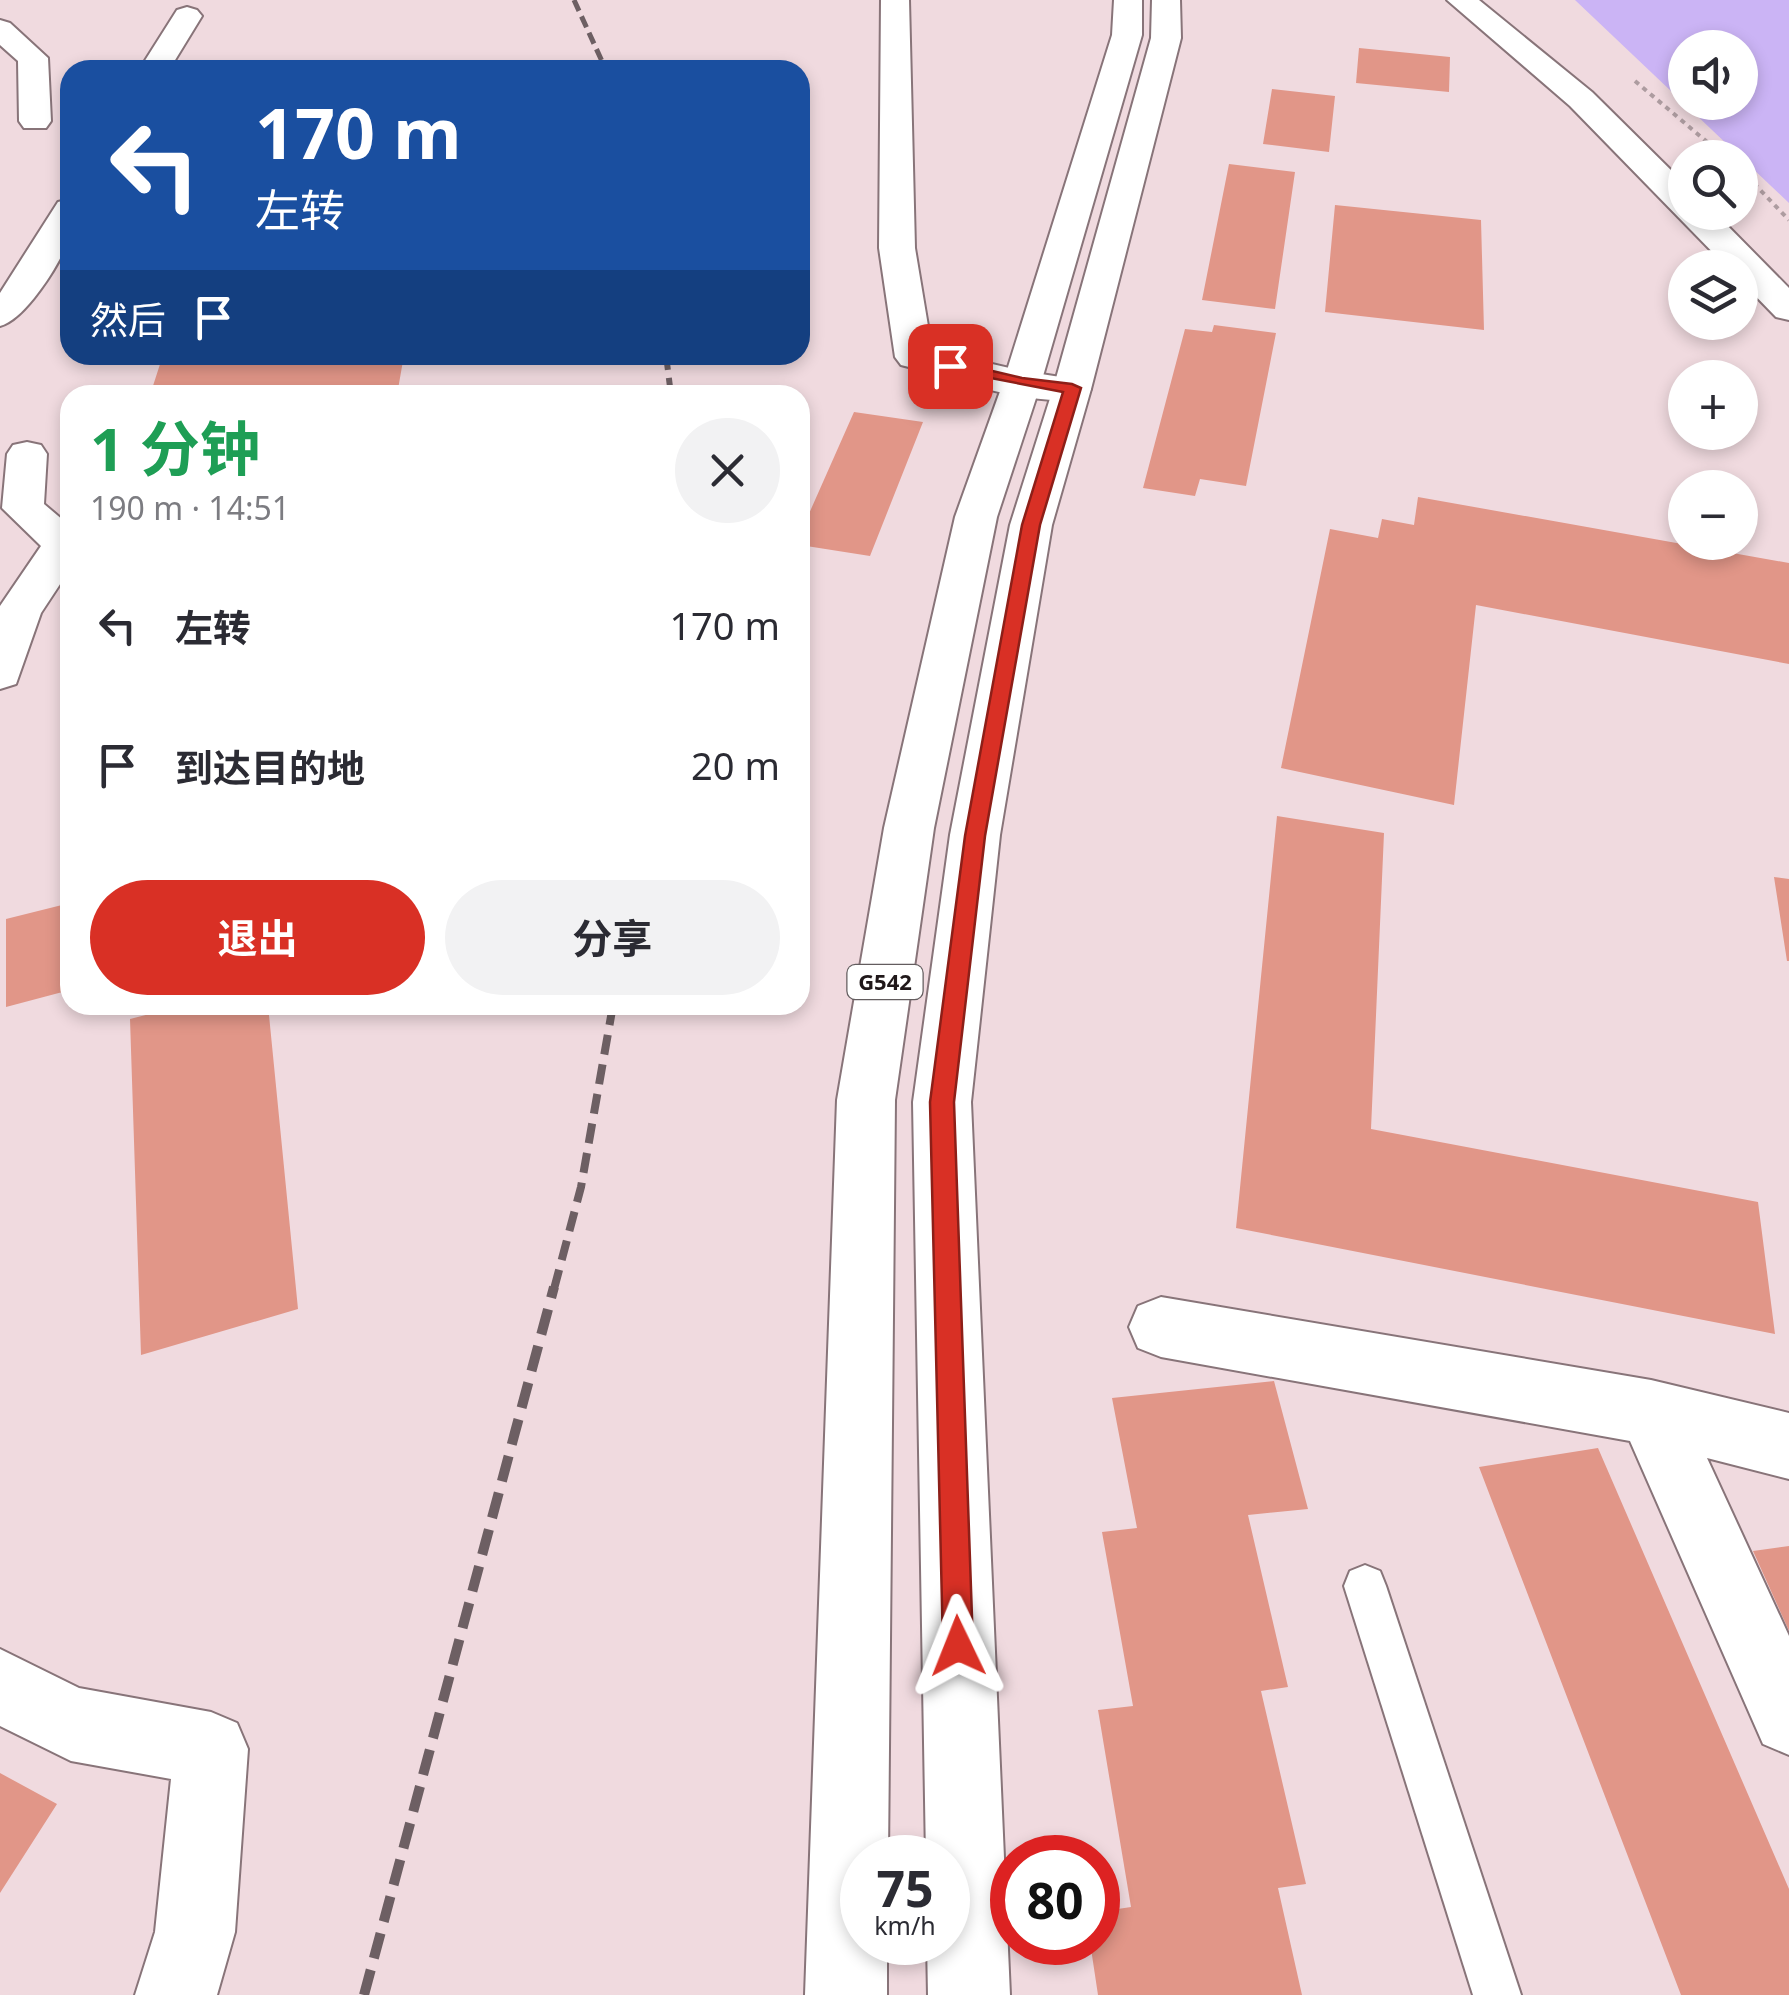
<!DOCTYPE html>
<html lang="zh">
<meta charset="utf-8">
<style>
body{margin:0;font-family:"Noto Sans","Noto Sans SC",sans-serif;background:#f2f2f3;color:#2b2b33;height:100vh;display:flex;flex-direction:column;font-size:38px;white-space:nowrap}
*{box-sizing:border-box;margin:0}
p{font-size:32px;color:#7c7c81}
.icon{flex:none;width:55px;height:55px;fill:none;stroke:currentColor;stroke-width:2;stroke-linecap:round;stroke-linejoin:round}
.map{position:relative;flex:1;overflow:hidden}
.drawer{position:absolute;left:60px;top:385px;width:750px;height:630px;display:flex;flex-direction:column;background:#fff;border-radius:30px;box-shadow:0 5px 15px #0003}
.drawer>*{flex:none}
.hud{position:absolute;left:60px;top:60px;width:750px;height:305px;border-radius:30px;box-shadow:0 5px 15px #0003;background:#1a4fa0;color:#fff;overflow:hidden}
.fabs{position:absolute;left:1668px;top:30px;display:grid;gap:20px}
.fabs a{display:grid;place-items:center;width:90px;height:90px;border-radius:50%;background:#fff;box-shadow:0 5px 15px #0003;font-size:50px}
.speed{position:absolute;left:840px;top:1835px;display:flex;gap:20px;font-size:50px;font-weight:700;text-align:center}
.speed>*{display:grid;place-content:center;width:130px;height:130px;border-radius:50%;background:#fff;box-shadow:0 5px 15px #0003;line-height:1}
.speed small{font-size:25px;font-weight:400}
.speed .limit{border:15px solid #d22;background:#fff;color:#111}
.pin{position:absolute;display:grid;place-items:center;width:85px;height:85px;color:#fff;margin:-42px;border-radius:20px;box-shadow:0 5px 15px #0006}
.me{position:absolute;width:110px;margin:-55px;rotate:358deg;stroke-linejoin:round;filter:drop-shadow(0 0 8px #0008)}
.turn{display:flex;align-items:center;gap:35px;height:210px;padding:0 30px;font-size:45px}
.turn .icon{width:130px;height:130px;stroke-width:2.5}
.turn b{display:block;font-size:70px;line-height:85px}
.then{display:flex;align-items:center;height:95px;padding:0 30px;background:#0003;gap:20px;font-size:38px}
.round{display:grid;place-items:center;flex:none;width:105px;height:105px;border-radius:52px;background:#f2f2f3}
.headline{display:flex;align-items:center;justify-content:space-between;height:170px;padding:0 30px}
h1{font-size:60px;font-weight:700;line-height:75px;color:#1e9e55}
.button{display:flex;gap:20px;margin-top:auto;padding:20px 30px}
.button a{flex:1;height:115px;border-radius:60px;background:#d93025;color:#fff;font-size:40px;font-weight:700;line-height:115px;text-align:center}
.button a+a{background:#f2f2f3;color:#2b2b33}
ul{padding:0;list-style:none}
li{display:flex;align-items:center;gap:30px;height:140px;padding:0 30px}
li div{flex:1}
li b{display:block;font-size:38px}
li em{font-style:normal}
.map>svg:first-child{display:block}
.water{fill:#cbb4f5;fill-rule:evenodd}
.building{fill:#e19688}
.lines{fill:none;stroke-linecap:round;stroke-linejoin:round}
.service-casing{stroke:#887479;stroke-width:4}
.minor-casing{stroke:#887479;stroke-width:4}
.tertiary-casing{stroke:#887479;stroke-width:4}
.trunk-casing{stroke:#887479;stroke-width:4}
.path{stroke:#ad9ca0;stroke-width:4;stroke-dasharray:5 5;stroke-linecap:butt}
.service{fill:#fff;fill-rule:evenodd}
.minor{fill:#fff;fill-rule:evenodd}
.tertiary{fill:#fff;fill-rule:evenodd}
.trunk{fill:#fff;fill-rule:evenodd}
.rail-far3{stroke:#6d5f63;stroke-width:5;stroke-dasharray:12 6;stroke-linecap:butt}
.rail-far2{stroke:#6d5f63;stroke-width:6;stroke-dasharray:15 8;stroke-linecap:butt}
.rail-far1{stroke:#6d5f63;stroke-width:8;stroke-dasharray:20 10;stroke-linecap:butt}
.rail{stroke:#6d5f63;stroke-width:10;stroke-dasharray:26 12;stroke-linecap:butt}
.route{fill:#d93025;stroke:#8d1f18;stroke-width:2.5}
.labels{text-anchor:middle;stroke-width:10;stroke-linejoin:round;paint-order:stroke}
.shield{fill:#fff;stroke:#635d5f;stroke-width:2.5}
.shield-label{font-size:22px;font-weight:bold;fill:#20181a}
</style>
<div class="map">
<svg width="1789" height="1995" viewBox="0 0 1789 1995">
<rect width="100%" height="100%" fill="#f0dadf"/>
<!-- water -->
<path class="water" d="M1575,0H1789V203ZM1685,48H1740V102H1685Z"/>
<!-- building -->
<path class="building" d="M1359,48L1450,57L1449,92L1356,83Z
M1272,89L1335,96L1329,152L1263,144Z
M1229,164L1295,172L1275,309L1202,300Z
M1335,205L1481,220L1484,330L1325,312Z
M1214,325L1276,333L1246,486L1200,479L1195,496L1143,488L1185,329L1212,332Z
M163,355H404L397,395H150Z
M854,412L923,422L870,556L800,545V534Z
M1418,497L1789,563V664L1476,605L1454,805L1281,768L1330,529L1378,538L1382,519L1414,525Z
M1277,816L1384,833L1371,1129L1758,1202L1775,1334L1236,1228Z
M1774,877L1789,879V961H1787Z
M70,903V990L6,1007V919Z
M185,1005H268L298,1309L141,1355L130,1019Z
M1274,1381L1308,1509L1248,1515L1288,1687L1261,1691L1306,1884L1278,1888L1302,1995H1098L1090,1942H1098V1912L1131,1907L1098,1710L1133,1706L1102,1532L1137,1528L1112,1398Z
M1598,1448L1789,1889V1995H1681L1479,1467Z
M1789,1546V1631L1753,1551Z
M0,1773L57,1804L0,1893Z"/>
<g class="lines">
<!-- service casing -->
<g class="service-casing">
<path id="service" d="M1365,1565L1380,1571L1386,1586L1521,1995H1473L1344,1586L1350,1571Z"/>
</g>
<!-- minor casing -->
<g class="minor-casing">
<path id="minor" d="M881,0H909L915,248L932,350L1022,371L1086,381L1091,389L1086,397C1036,410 951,378 901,365L895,357L879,248Z
M187,7L197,10L202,16L169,70H139L177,10Z
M0,20L10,23L48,58L51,121L46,128H24L19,121L18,61L0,45Z
M70,199C70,211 73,228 69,239C60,264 25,320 0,326V293L58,202Z
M27,442L41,445L47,454L44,504L70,526V569L41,613L16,684L0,689V606L41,546L2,508L7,454L13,445Z
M1161,1297L1651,1380L1789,1413V1479L1707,1458L1789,1636V1755L1763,1744L1630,1441L1161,1357L1138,1348L1129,1327L1138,1306Z
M0,1649L79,1688L211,1712L237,1723L248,1749L235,1932L217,1995H135L155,1932L171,1779L71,1761L0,1726Z"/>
</g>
<!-- tertiary casing -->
<g class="tertiary-casing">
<path id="tertiary" d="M1447,0H1479L1592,92L1685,184V212H1714L1789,288V320L1776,317L1740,280V268H1728L1570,106Z"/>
</g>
<!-- trunk casing -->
<g class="trunk-casing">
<path id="trunk" d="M1114,0H1142V35L1041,383L997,517L934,828L895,1100L888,1858H862V1942H887V1995H805L837,1100L884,828L955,517L1003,383L1112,35Z
M1152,0H1180L1181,38L1091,389L1052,525L1000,835L971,1102L1010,1995H928L927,1942H948V1858H926L913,1102L950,835L1010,525L1053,389L1151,38Z"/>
</g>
<!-- path -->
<path class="path" d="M1635,81L1726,158
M1740,169L1789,220"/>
<!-- service -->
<use href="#service" class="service"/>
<!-- minor -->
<use href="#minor" class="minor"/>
<!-- tertiary -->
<use href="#tertiary" class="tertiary"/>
<!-- trunk -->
<use href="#trunk" class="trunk"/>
<!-- rail-far3 -->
<path class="rail-far3" d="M574,0L606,70"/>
<!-- rail-far2 -->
<path class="rail-far2" d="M666,355L671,395"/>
<!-- rail-far1 -->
<path class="rail-far1" d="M554,1289L581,1187L613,1005"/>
<!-- rail -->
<path class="rail" d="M364,1995L554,1287"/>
</g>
<!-- route -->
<path class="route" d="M950,361L1022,378L1072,384L1081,388L1040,525L985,836L954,1102L973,1646L969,1656L958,1661L948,1656L943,1646L930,1102L965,836L1022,525L1063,392L944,369V362Z"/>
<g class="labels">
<!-- shield labels -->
<rect class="shield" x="847.5" y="965" width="75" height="34" rx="8"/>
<g class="shield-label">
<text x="885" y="990">G542</text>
</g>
</g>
</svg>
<div class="fabs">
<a><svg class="icon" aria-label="sound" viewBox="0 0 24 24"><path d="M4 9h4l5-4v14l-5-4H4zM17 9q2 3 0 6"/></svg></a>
<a><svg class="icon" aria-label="search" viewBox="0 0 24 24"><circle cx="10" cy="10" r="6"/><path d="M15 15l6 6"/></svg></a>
<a><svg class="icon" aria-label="layers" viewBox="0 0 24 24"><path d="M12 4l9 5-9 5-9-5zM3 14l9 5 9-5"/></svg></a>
<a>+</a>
<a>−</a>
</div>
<div class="speed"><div>75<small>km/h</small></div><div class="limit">80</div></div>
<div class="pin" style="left:950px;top:366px;background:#d93025"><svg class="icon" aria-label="arrive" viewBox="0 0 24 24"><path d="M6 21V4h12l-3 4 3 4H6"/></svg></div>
<svg class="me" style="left:958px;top:1646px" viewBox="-20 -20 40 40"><path d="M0-17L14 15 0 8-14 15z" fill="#d93025" stroke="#fff" stroke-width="4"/></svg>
<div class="hud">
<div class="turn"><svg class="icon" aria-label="left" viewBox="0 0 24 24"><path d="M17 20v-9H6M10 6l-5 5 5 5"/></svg><div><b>170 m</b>左转</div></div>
<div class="then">然后<svg class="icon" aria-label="arrive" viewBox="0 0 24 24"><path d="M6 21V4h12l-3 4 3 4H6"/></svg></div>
</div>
<section class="drawer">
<div class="headline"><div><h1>1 分钟</h1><p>190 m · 14:51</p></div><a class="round"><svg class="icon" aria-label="close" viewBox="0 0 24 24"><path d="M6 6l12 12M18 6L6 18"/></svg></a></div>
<ul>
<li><svg class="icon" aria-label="left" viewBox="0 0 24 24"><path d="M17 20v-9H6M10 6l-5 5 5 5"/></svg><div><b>左转</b></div><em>170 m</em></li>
<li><svg class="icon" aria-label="arrive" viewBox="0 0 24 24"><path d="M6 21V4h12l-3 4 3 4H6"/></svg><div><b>到达目的地</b></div><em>20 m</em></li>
</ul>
<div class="button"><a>退出</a><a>分享</a></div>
</section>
</div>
